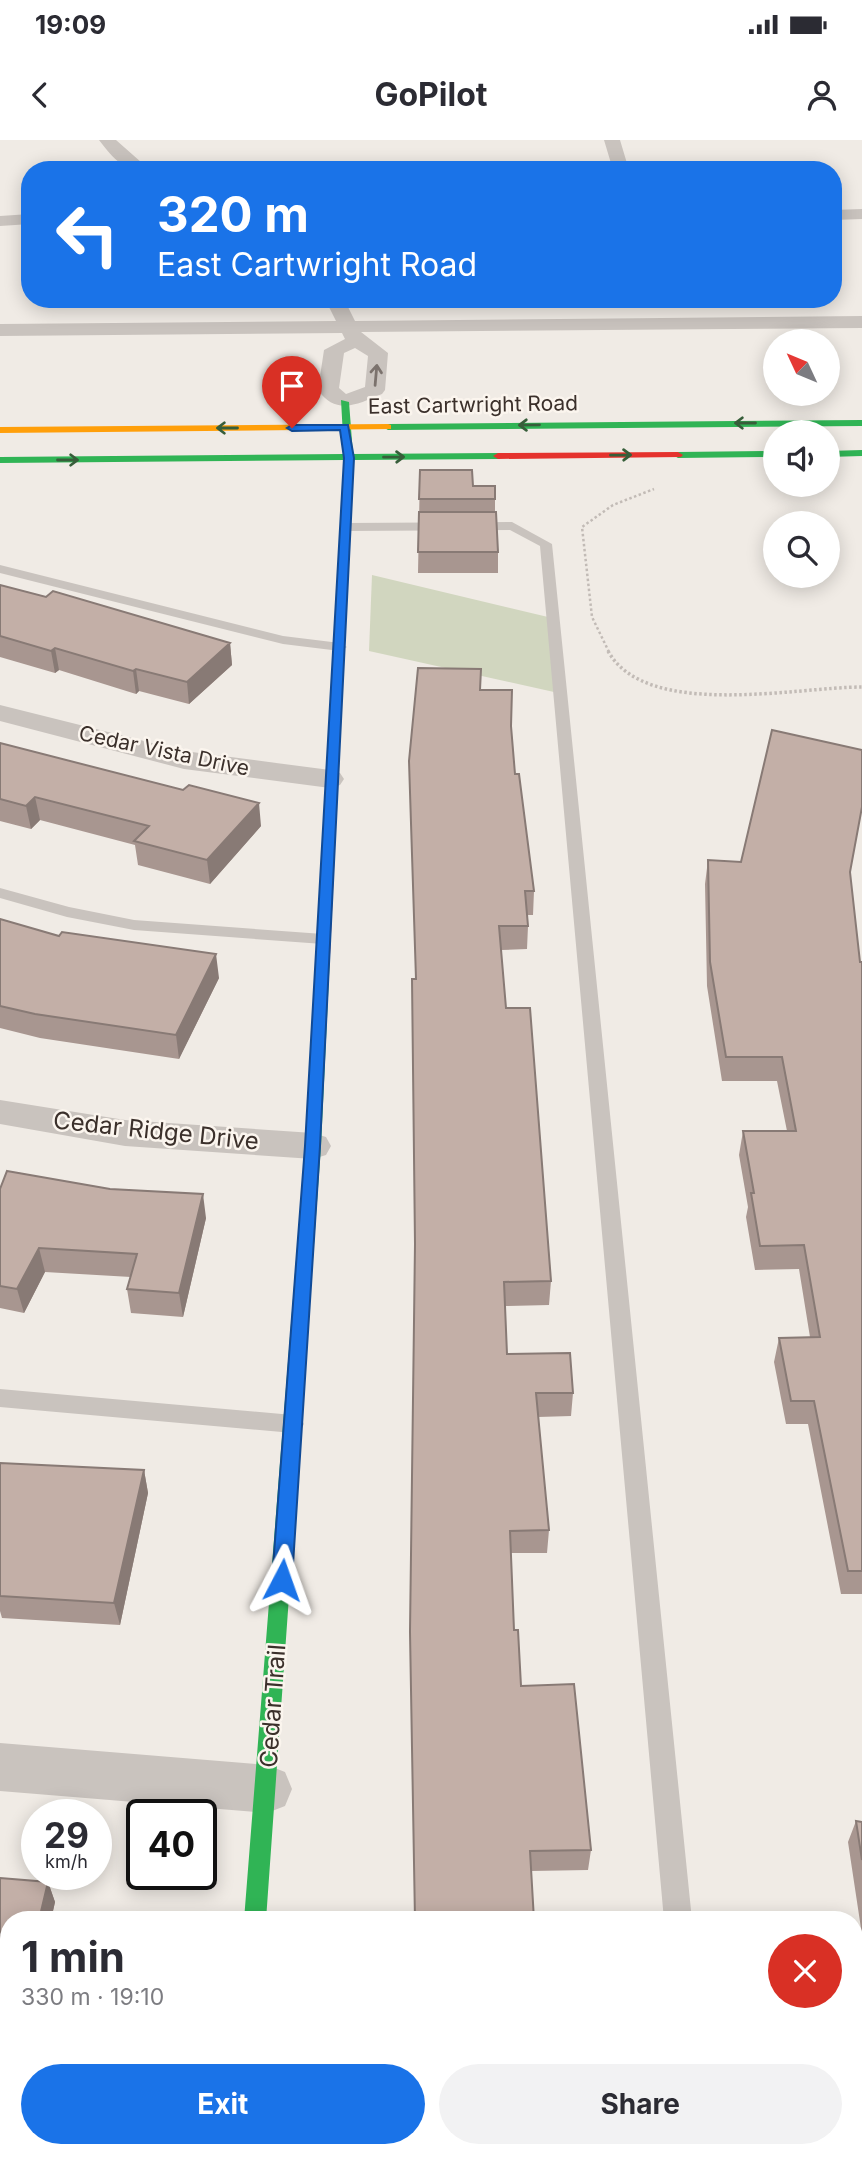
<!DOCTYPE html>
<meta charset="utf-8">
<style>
body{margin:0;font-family:Inter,sans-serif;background:#f2f2f3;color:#2b2b33;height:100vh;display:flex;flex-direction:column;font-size:26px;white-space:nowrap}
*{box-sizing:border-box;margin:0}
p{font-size:23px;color:#7c7c81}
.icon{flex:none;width:38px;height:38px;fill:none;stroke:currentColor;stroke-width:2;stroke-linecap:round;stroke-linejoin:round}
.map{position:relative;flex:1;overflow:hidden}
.sheet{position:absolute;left:0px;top:1771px;width:863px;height:247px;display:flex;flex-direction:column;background:#fff;border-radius:28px 28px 0 0;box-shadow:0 4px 18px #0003}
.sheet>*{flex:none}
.guide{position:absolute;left:21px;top:21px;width:821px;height:147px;border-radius:28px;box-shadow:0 4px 18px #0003;background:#1a73e8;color:#fff;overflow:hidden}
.needle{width:46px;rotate:314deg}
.fabs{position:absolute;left:763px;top:189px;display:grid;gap:14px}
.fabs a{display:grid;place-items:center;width:77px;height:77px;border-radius:50%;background:#fff;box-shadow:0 4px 18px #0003;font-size:35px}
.speed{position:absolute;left:21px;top:1659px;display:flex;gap:14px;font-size:35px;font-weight:700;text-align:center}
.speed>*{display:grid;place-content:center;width:91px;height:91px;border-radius:50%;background:#fff;box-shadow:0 4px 18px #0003;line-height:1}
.speed small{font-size:18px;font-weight:400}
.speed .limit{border:4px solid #111;border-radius:10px;background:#fff;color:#111}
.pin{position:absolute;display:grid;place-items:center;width:60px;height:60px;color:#fff;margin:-72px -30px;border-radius:50% 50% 50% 0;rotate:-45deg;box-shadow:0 0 7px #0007}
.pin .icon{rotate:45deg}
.me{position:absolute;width:77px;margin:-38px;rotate:4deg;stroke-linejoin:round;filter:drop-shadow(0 0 5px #0008)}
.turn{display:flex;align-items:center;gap:24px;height:147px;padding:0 21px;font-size:32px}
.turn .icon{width:91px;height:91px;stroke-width:2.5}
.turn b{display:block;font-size:49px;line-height:60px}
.round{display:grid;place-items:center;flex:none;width:74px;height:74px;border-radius:37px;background:#f2f2f3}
.summary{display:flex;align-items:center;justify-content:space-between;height:119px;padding:0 21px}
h1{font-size:42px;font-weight:700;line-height:52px}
.primary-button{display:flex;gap:14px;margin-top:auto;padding:14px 21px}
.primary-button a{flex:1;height:80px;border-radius:42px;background:#1a73e8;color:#fff;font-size:28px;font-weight:700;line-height:80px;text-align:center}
.primary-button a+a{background:#f2f2f3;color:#2b2b33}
.status{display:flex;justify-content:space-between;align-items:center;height:49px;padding:0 35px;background:#fff;direction:ltr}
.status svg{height:19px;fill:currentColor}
header{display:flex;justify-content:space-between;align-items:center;height:91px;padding:0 21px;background:#fff;font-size:32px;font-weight:700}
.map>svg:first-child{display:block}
.green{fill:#d1d6bf}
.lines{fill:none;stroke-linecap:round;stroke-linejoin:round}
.path-far1{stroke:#c2bbb6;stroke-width:2.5;stroke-dasharray:2.5 2.5;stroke-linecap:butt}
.path{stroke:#c2bbb6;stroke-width:3.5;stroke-dasharray:2.5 2.5;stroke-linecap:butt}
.lane{fill:#c9c3be;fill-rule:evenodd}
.street{fill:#c9c3be;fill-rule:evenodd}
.fast{fill:#30b455;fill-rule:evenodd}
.slow{fill:#ff9f0a;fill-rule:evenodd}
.jam{fill:#e5322d;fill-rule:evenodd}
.wall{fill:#a89690}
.shaded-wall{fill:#887a75}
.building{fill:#c3afa7;stroke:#887a75;stroke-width:2}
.oneway{stroke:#7b726d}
.oneway2{stroke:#375e3a}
.route{fill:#1a73e8;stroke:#114b97;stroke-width:2}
.labels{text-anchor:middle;stroke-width:5;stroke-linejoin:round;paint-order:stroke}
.far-street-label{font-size:21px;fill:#3b302b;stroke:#fbf5ee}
.street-label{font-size:24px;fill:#3b302b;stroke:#fbf5ee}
</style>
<div class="status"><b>19:09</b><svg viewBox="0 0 49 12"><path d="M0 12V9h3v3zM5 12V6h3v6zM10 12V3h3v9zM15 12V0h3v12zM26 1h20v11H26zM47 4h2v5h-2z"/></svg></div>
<header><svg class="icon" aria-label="back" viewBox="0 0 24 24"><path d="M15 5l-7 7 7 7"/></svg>GoPilot<svg class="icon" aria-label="person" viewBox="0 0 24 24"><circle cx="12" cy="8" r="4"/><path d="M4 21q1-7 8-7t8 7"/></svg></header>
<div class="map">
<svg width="862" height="2017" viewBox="0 0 862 2017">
<rect width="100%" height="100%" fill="#f0ebe5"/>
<!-- green -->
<path class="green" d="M372,435L548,477L554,552L369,511Z"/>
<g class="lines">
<!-- path-far1 -->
<path class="path-far1" d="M609,512L592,477L582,387L613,365L654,349"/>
<!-- path -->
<path class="path" d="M608,511C646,580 796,547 862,547"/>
<!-- lane -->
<path class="lane" d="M512,382L552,404L692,1780H664L540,406L510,390L346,391L340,387L346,383Z
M0,425L283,496L340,503L347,507L340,511L283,504L0,433Z
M0,748L69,767L134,780L323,794L331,799L323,804L134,790L67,777L0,758Z
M0,1249L293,1275L301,1278L304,1284L301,1290L293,1293L0,1267Z"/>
<!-- street -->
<path class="street" d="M99,0H116L150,30C123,30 115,21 99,0Z
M604,0H620L629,30H613Z
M862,69V79L833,80V70Z
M30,74V84L0,86V76Z
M325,159H344L355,181L862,176V188L361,192L388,213L385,250L382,254C358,264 336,276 318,250L324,210L345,199L342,193L0,196V184L336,181ZM355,208L368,216L365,247L346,254L339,248L344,213Z
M0,565L184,611L330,630L340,633L344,639L340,645L330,648L184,629L0,581Z
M0,960L125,980L313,993L326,997L331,1006L326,1015L313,1019L125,1006L0,984Z
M0,1603L267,1625L285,1632L292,1649L285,1666L267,1673L0,1651Z
M203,2009H261L260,2017H202Z"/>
<!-- fast -->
<path class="fast" d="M341,260L349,262L353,314L498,313L503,316L498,319L354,320L347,449L342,452L337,449L344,320L0,323V317L344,314Z
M862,280V286L388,290L383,287L388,284Z
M862,310V316L828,317V311Z
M775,311V317L678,318L673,315L678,312Z
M323,811L330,815L321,1006L266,1780H244L305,1006L316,815Z"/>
<!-- slow -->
<path class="slow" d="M388,284L391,285V289L0,293V287Z"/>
<!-- jam -->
<path class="jam" d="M678,312L683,315L681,317L498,319L493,316L498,313Z
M342,446L347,449L330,815L323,819L316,815L337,449Z"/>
</g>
<!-- wall -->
<path class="wall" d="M420,330L473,346L495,359V372L498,412V433H418Z
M0,445L230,503L232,525L189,564L139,551L136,554L59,530L55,533L0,517Z
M481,529L480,550L511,588L515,634L534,751L533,775H527L528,786L527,809L501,810L506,868L551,1141L549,1165L505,1166L507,1214L573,1253L571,1276L538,1277L549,1390L547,1413H511L514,1490L521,1546L591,1710L588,1730L531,1731L415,1104L416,839L410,644Z
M0,603L261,686L210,744L138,725L135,705L40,680L31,689L0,681Z
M861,673L850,732L860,822H862V1454H841L808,1284H786L774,1222L779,1198L810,1197L799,1129L755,1130L746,1077L748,1067L739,1015L743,991H787L777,941H722L707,846L705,744L708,720L741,722Z
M0,779L59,796L219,838L179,919L40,898L0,888Z
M0,1049L206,1078L183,1177L131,1173L127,1149L131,1137L45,1132L24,1173L0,1168Z
M0,1323L144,1330L148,1353L120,1485L2,1478L0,1471Z
M856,1681L862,1682V1795L848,1702Z
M0,1738L48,1742L55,1762L51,1780H9V1886L0,1885Z
M856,1809H862V1906L854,1864V1813Z
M496,2009H692L689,2016L630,2017H496Z"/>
<!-- shaded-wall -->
<path class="shaded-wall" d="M230,503L232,525L189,564L187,542Z
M55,508L59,530L55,533L51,511Z
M136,529L139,551L136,554L133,531Z
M35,657L40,680L31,689L26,666Z
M259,663L261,686L210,744L207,720Z
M216,814L219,838L179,919L176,895Z
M203,1054L206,1078L183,1177L179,1153Z
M39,1108L45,1132L24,1173L17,1149Z
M144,1330L148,1353L120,1485L114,1463Z
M48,1742L55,1762L51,1780H39Z"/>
<!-- building -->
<path class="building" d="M420,330H472L473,346H495V359H419Z
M419,372H496L498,412H418Z
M0,445L46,457L53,451L230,503L187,542L136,529L133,531L55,508L51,511L0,496Z
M418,528L481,529L480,550H512L511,586L515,634H519L534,751H525L528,786H499L506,868H530L551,1141L504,1142L507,1214L570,1213L573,1253H536L549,1390L510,1391L514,1490H518L521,1546L574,1544L591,1710L530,1711L534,1780H415L410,1492L415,1104L412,839H416L409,621Z
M772,590L862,610V667L850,732L860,822H862V1431H848L814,1261H791L779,1198L820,1197L804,1105L760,1106L751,1053H754L743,991H796L782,917H726L710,822L708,720L741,722Z
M0,603L183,650L189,645L259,663L207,720L134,701L149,686L35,657L26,666L0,659Z
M0,779L59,796L62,792L216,814L176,895L35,874L0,866Z
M7,1031L110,1049L203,1054L179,1153L127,1149L137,1114L39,1108L17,1149L0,1146V1049Z
M0,1323L144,1330L114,1463L0,1456Z
M856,1681L862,1682V1720Z
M0,1738L48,1742L39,1780H9V1869L0,1868Z
M856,1809H862V1841Z
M498,2009H626V2017H498Z"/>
<!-- one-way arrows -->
<defs><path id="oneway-shaft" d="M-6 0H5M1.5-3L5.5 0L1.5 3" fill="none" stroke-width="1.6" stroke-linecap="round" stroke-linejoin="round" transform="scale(1.75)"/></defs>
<use class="oneway" href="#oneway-shaft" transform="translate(376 235) rotate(-85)"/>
<g class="oneway2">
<use href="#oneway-shaft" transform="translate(745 283) rotate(180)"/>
<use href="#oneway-shaft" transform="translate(529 285) rotate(179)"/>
<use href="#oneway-shaft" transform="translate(227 288) rotate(180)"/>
<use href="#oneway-shaft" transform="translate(621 315) rotate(-1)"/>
<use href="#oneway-shaft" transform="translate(394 317) rotate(-1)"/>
<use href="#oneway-shaft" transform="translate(68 320)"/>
</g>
<!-- route -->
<path class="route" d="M348,285L354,318L320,1006L292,1440L289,1447L282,1449L275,1447L272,1440L305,1006L344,318L340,290L292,291L287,288L292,285Z"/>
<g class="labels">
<!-- far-street labels -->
<g class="far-street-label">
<text transform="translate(473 265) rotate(-1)" y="7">East Cartwright Road</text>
<text transform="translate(164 611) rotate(12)" y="7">Cedar Vista Drive</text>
</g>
<!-- street labels -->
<g class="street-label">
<text transform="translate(156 991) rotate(6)" y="8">Cedar Ridge Drive</text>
<text transform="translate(273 1566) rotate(-86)" y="8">Cedar Trail</text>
</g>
</g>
</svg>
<div class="fabs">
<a><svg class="needle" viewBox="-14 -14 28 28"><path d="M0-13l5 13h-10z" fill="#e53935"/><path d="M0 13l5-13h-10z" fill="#7c7c81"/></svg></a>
<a><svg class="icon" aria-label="sound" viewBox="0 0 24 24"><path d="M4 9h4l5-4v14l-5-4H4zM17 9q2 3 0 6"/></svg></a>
<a><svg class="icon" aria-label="search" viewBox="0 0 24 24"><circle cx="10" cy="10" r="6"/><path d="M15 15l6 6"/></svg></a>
</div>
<div class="speed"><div>29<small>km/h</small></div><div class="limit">40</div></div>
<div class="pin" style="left:292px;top:288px;background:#d93025"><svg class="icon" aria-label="arrive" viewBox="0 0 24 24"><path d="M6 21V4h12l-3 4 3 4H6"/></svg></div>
<svg class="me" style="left:282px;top:1440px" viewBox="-20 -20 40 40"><path d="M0-17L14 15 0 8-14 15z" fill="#1a73e8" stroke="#fff" stroke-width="4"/></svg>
<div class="guide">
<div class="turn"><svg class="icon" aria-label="left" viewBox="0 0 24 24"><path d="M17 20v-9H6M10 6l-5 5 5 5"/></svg><div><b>320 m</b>East Cartwright Road</div></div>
</div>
<section class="sheet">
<div class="summary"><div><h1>1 min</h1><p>330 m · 19:10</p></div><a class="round" style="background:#d93025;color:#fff"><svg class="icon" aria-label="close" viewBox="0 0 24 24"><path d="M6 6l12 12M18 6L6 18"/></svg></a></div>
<div class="primary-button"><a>Exit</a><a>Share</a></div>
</section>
</div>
